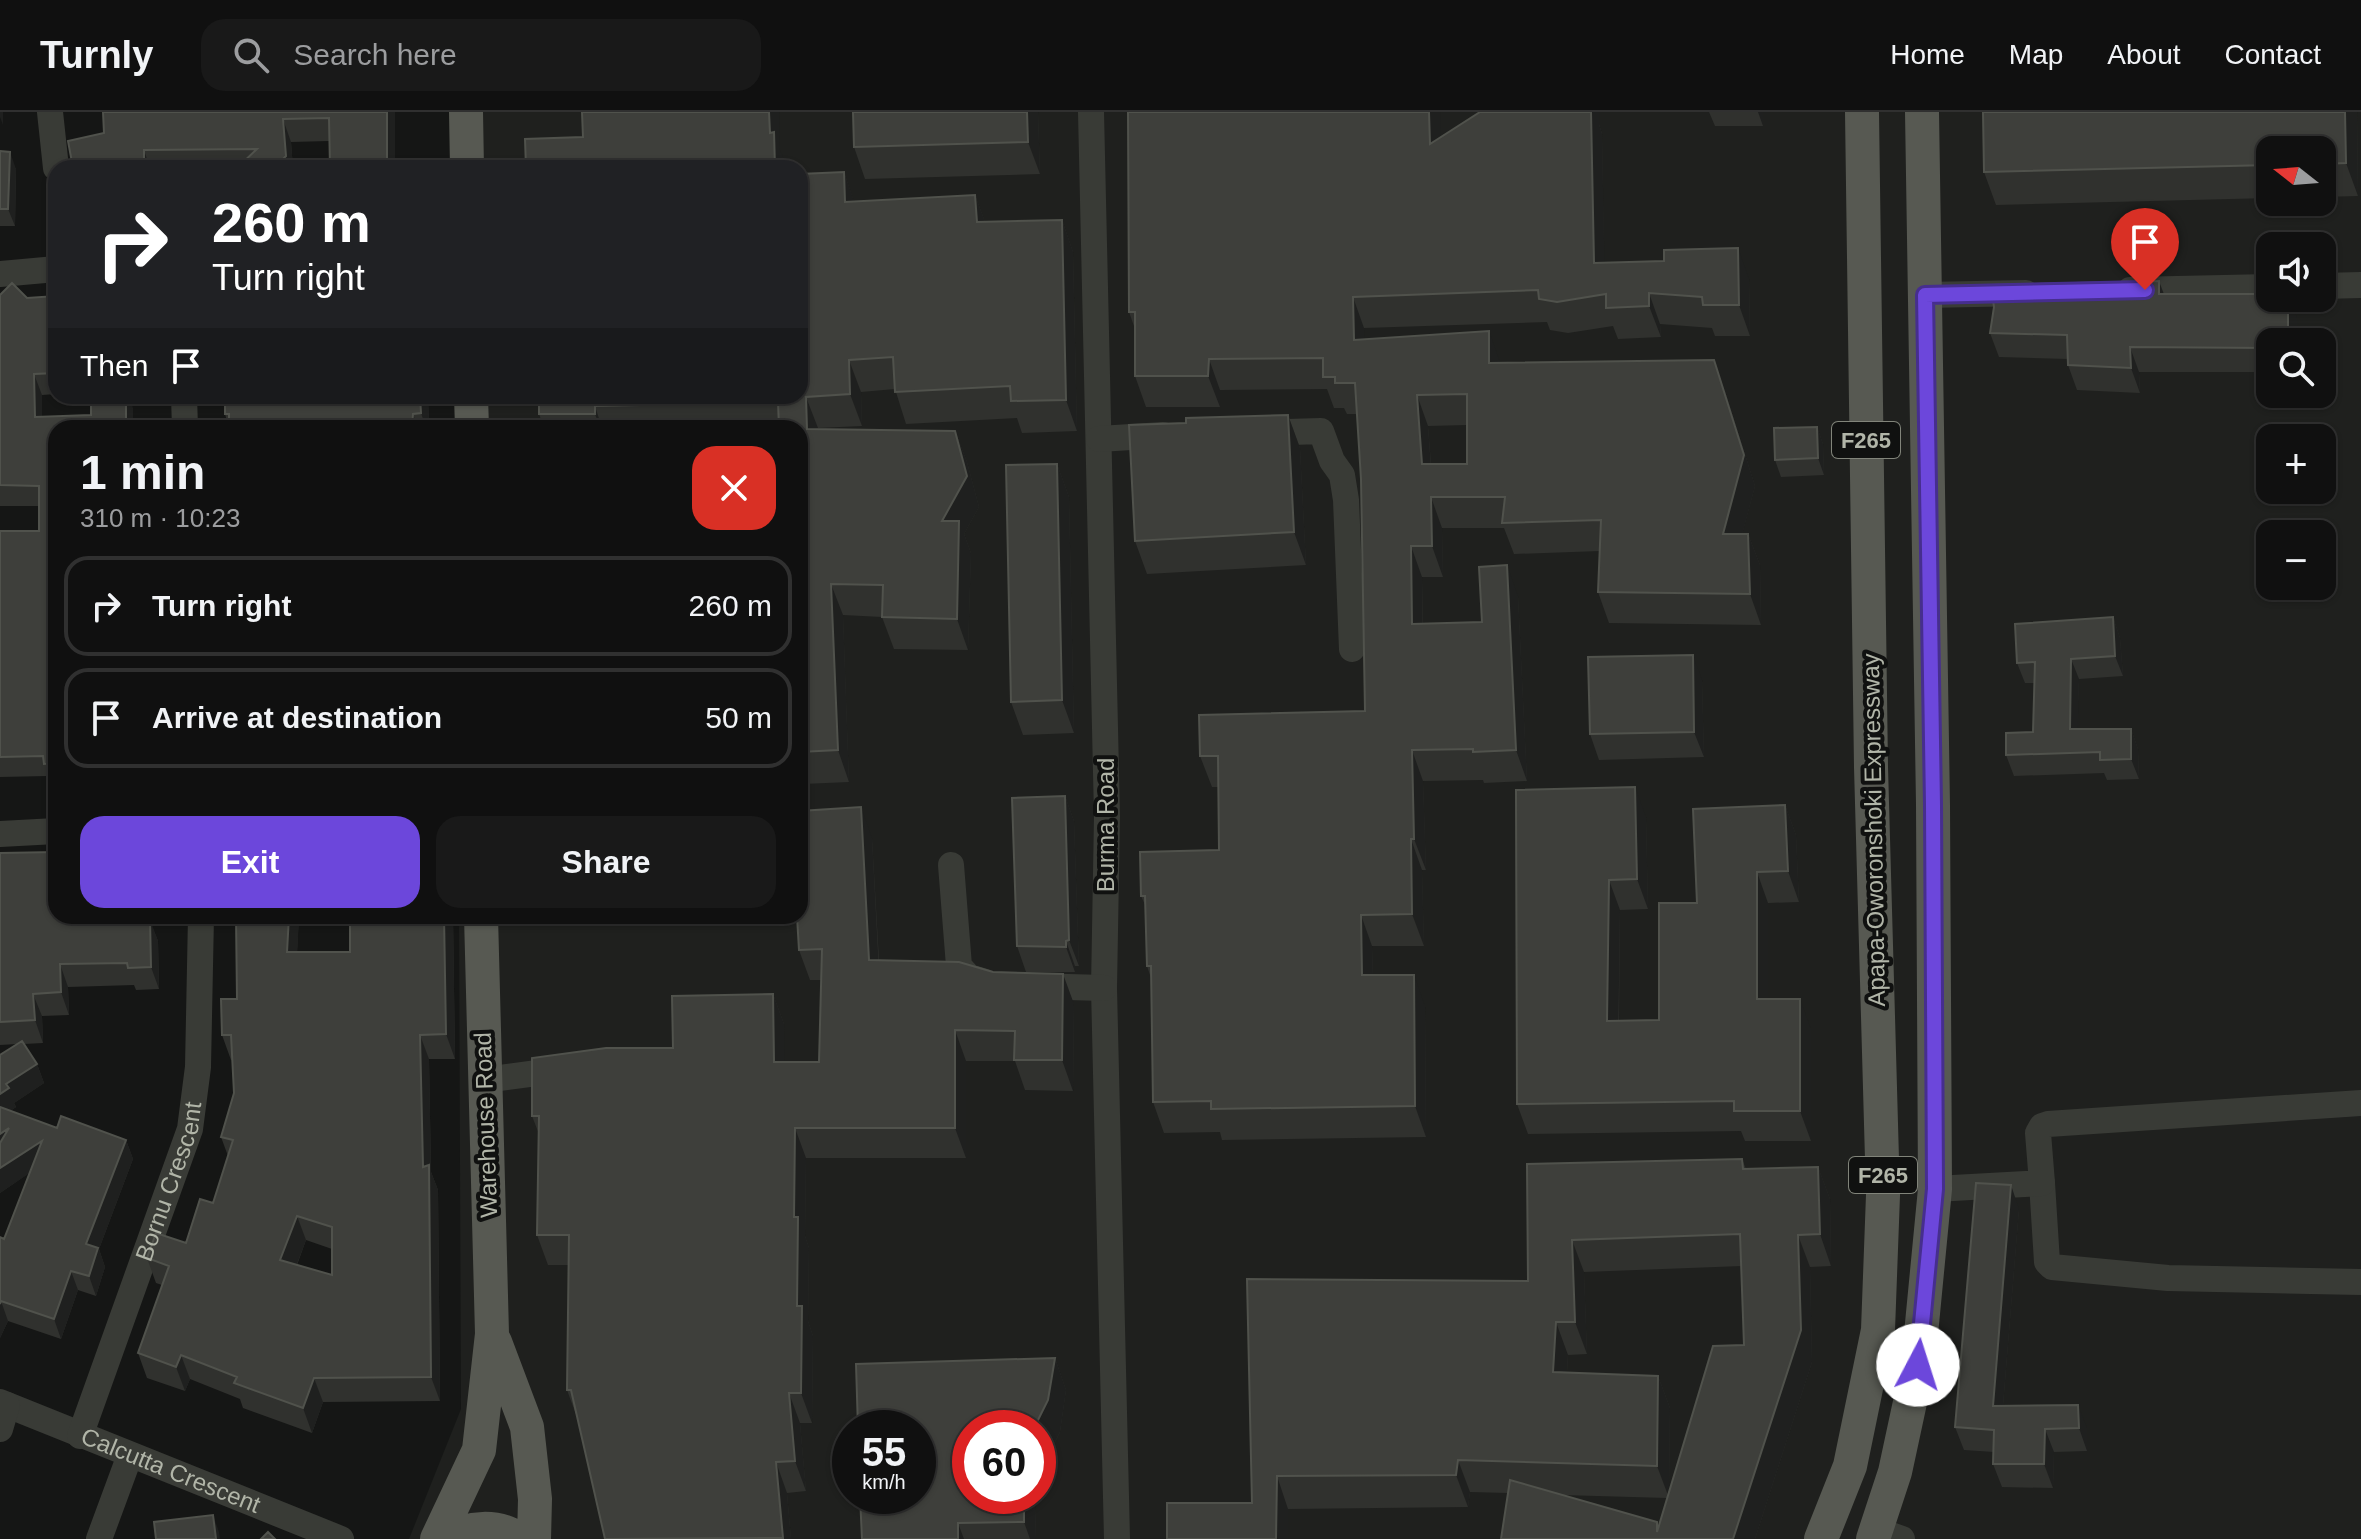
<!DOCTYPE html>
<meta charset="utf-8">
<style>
body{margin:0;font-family:Arial,sans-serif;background:#191919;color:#f1f3f6;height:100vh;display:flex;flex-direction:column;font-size:30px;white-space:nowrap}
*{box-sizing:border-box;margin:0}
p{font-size:26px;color:#9c9d9f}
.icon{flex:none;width:44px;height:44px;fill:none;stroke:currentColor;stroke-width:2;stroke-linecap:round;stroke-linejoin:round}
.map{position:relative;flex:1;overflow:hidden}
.panel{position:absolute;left:48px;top:308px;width:760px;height:504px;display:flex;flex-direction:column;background:#101010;border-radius:24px;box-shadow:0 2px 6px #0004,0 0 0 2px #303030}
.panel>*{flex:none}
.banner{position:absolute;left:48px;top:48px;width:760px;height:244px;border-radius:24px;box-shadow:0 2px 6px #0004,0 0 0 2px #303030;background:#202124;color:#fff;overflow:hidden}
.needle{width:52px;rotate:287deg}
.fabs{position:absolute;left:2256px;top:24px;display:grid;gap:16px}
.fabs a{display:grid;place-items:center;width:80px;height:80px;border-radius:16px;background:#101010;box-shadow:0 2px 6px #0004,0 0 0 2px #303030;font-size:40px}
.speed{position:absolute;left:832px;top:1298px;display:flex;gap:16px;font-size:40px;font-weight:700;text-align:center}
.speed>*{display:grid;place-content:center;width:104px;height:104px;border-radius:50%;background:#101010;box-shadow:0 2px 6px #0004,0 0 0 2px #303030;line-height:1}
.speed small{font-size:20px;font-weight:400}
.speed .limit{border:12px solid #d22;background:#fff;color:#111}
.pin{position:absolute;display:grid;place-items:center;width:68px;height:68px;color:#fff;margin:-82px -34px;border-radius:50% 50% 50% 0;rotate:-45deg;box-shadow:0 0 8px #0007}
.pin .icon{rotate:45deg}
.me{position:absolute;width:88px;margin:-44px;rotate:5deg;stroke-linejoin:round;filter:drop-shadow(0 0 6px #0008)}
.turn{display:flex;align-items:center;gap:28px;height:168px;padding:0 32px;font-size:36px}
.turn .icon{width:104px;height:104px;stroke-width:2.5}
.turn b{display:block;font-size:56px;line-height:68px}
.then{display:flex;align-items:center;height:76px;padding:0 32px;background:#0003;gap:16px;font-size:30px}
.round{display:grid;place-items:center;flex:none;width:84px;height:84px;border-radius:24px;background:#191919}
.headline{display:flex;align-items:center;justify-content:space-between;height:136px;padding:0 32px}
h1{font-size:48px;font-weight:800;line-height:60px}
.action{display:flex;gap:16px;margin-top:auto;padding:16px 32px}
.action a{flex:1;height:92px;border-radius:24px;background:#6c47db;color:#fff;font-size:32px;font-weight:800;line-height:92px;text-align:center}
.action a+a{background:#191919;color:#f1f3f6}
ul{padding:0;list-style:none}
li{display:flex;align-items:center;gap:24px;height:100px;margin:0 16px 12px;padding:0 16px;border:4px solid #303030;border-radius:24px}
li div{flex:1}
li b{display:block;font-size:30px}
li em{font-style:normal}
header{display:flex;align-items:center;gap:48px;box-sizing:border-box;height:112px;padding:0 40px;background:#101010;border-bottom:2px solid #303030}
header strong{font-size:38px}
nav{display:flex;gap:44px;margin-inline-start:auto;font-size:28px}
.search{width:560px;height:72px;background:#191919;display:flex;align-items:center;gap:20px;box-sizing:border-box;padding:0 28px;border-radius:24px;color:#9c9d9f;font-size:30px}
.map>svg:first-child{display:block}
.built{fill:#1f201e;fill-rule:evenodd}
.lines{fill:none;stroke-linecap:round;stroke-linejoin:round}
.minor{stroke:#393b36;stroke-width:26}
.major{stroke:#575952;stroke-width:34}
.wall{fill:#30312e;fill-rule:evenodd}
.shaded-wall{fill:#1f201f}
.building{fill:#3e3f3b;stroke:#50524c;stroke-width:2;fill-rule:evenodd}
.route-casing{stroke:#462e8e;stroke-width:20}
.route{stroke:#6c47db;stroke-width:14}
.labels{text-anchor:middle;stroke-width:8;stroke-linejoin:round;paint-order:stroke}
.shield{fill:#101110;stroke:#81847a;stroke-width:2}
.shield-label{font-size:22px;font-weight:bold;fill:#b1b5a8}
.street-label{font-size:24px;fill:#b1b5a8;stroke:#101110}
</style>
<header>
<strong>Turnly</strong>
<div class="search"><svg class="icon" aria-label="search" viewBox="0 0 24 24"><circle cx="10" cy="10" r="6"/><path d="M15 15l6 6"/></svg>Search here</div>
<nav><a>Home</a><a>Map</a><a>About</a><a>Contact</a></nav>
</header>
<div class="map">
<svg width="2361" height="1427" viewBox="0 0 2361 1427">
<rect width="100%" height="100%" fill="#151615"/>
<!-- built -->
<path class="built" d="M454,0H2361V1427H409L461,1297L459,804H800V316H456V284H800V56H454ZM2270,38H2322V90H2270ZM2270,134H2322V186H2270ZM2270,230H2322V282H2270ZM2270,326H2322V378H2270ZM2270,422H2322V474H2270ZM850,1316H918V1384H850ZM970,1316H1038V1384H970Z"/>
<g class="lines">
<!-- minor -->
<g class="minor">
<path d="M50,0L56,56"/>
<path d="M1091,0L1107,704L1104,876L1117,1427"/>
<path d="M0,162L56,157"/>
<path d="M2322,174L2361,173"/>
<path d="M2130,178L2270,175"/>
<path d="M1925,183L2026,181"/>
<path d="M184,284L185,316"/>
<path d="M1258,321L1321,319L1332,349L1342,363L1346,388L1352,537"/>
<path d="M1099,327L1163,323"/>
<path d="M0,722L56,719"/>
<path d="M951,753L959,854L969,865L985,870"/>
<path d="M1032,874L1104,876"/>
<path d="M484,968L567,957"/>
<path d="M2042,1071L2047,1150L2052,1155L2168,1166L2361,1170"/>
<path d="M1935,1077L2042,1071L2038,1021L2042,1014L2048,1012L2361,991"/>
<path id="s1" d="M0,1290L341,1427"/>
<path d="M0,1317L7,1293"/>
<path id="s2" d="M80,1324L190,1017L198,955L201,804"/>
<path d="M1877,1418L1902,1427"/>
<path d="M99,1427L130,1343"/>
</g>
<!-- major -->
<path class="major" d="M466,0L467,56
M471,284L472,316
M495,1230L527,1315L535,1387L534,1427
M437,1427L479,1338L492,1222L481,804
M447,1427C468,1415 498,1412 518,1427
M1821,1427L1850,1354L1878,1218L1883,1083L1871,655L1862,0
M1873,1427L1895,1360L1918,1253L1935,1077L1933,693L1922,0"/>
</g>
<!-- wall -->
<path class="wall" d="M103,0H395V56H330L329,29L291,30L293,56H73L104,21Z
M1038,0L1040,62L865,67L854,35Z
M1128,0H1440V25L1480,0H1599V12L1602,22L1604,150L1749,167L1750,224H1715L1712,216L1660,212L1661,225L1618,227L1613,214L1568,221L1550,218L1547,210L1364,216V227L1500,251L1725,279L1755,374L1742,422H1748L1760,453L1761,513L1609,511L1598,480L1600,439L1514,442L1504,416H1442L1443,465H1422L1423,512L1482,510L1518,484L1527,669L1484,671L1483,668L1423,669L1426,758H1422L1424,834H1372L1373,863L1425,894L1426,1025L1222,1028L1220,1020L1164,1021L1153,990L1151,866L1147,854L1146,795L1141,784L1219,738L1218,675H1212L1200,644L1365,599L1361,367L1357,302H1347L1344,296H1334L1327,277L1220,278V295H1146L1135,264V217L1129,200ZM1467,313V352H1431L1428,314Z
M1709,0H1763V14H1715Z
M1983,0H2357L2358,84L2322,85V38H2270V86L1996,93L1984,60Z
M0,39L16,57L15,114H0Z
M844,60L854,90L975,83L985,110L1062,108L1073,140L1077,319L1022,321L1017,306L906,312L895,277L861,280L862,314L818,316V317L955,319L967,350L979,395L964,422L971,441L968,538L894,537L882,505L843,503L849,670L803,672L800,663V316H544L539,302Z
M2164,182L2297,206V230H2270V260H2139L2140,281L2077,278L2068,253V247L1999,245L1990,221Z
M0,183L27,186L56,184V282L42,283V305L91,303L133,296V316H56V672H51L48,664L0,665V419H39V394H0Z
M225,284H428L429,316H229L225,302Z
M1288,303L1300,336L1306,453L1147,462L1135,429L1186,311Z
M1817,315L1823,332L1824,363L1781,365L1775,348Z
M1057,352L1069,385L1074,621L1023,623L1011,590Z
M2113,505L2120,526L2123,564L2079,567L2077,617H2131L2138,637L2139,667L2107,668L2104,661L2014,664L2006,643L2033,620L2035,571H2025L2017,551Z
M1702,568L1704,645L1599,648L1590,622Z
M1516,678L1646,705L1648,797L1620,798L1619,909L1659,908L1697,791L1785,693L1796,723L1799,790L1768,791V887L1811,917V1029H1745L1741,1019L1528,1022L1517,992Z
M1065,684L1074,709L1079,854H1075V860H1026L1017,834Z
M872,726L879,848L1074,892L1073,979L1025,978L1015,949H966V1046H806L805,1124L809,1136L808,1209L813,1224L812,1311H800L806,1379L787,1381L791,1427H605L578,1308L567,1278L569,1153H548L537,1123L539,1022L532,1004L673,936L773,882L784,912V950H819L821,868H810L799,838Z
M0,741L149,807L158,829L159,877L136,878L134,873L68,875L69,903L42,904L43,931L24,932L37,952L44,971L14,991L16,995L10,999L57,1016L126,1028L133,1047L99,1137L105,1155L96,1184L78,1178L61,1227L8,1209L0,1226V1125L4,1127L29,1061L0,1081L17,932L0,933Z
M236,804H299L297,840H350L453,804L455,947H429L431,1060L438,1078L440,1289L323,1290L312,1321L243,1296L240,1287L190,1267L185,1279L147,1266L138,1241L162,1173L156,1171L147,1146L186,1131L213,1091L228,1044L221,1025L234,981L232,948H231L222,923L237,887ZM306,1128L332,1137V1163L297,1153Z
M1742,1047L1746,1057L1818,1055L1830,1087L1831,1154L1810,1155L1812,1250L1755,1427H1501L1508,1381L1470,1380L1468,1395L1288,1397V1427H1167L1252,1391L1247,1167L1528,1169L1527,1052ZM1742,1154L1744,1233L1669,1379L1670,1296L1658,1264L1567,1261L1568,1243L1587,1242L1584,1160ZM1562,1383L1667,1386L1658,1415Z
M2019,1097L2003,1294L2087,1316V1339L2054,1340L2053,1376L2002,1375L1993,1352L1994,1340L1964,1338L1955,1315Z
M1055,1246L1066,1278L1060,1320L1047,1346L970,1384H1031L1035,1395L1036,1427H862Z"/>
<!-- shaded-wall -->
<path class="shaded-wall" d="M0,0H3V13L0,5Z
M387,0H395V56H387Z
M769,0H779L780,38L786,52V56H775L770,21Z
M1027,0H1038L1040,62L1028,30Z
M1429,0H1440L1441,63L1430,32Z
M1591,0H1599V12L1602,22L1605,182L1594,151Z
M1758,0H1763V14Z
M2345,0H2357L2358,84L2346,51Z
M283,7L291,30L293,56H274Z
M144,38L150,56H144Z
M10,40L16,57L15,114L8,97Z
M844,60L855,92L845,90Z
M975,83L987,115L977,110Z
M1062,108L1073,140L1077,319L1066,288Z
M1738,136L1749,167L1750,224L1739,193Z
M2159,169L2168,193L2159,182Z
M1649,181L1660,212L1661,225L1649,194Z
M1353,185L1364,216L1365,259L1354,228Z
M2288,186H2290L2297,206V230H2288Z
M1489,219L1500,250L1501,282L1489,251Z
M2130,235L2139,260L2140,281L2131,256Z
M1209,247L1220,278V295L1208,264Z
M849,248L861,280L862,314L850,282Z
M1714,248L1725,279L1755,374L1734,453L1723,422Z
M34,262L42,283V326L35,305Z
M1417,283L1428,314L1433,383L1422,352Z
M124,284H129L133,296V316H126Z
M420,284H428L429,316H426L421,301Z
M806,285L818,316V349L807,317Z
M595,294L602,316H600L595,302Z
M413,302L418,316H412Z
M1288,303L1300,336L1306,453L1294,420Z
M1817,315L1823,332L1824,363L1818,346Z
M955,319L967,350L979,395L964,422L971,441L968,538L957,507L942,409Z
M1057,352L1069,385L1074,621L1062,588Z
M1431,385L1442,416L1443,465L1432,434Z
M1748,422L1760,453L1761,513L1750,482Z
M1411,434L1422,465L1423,543L1412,512Z
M1507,453L1518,484L1527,669L1516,638Z
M831,472L843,503L849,670L838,638Z
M2113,505L2120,526L2123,564L2115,544Z
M1693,543L1702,568L1704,645L1694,620Z
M2071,547L2079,567L2077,638L2070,617Z
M2131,617L2138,637L2139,667L2131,647Z
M1412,638L1423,669L1426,758L1414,727Z
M1635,675L1646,705L1648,797L1637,767Z
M1065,684L1074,709L1079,854L1069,828Z
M1785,693L1796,723L1799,790L1788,759Z
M861,695L872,726L880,878L869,848Z
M1411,727L1422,758L1424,834L1412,802Z
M1757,760L1768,791V917L1757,887Z
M1609,768L1620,798L1618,940L1607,909Z
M1361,803L1372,834L1374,894L1362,863Z
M289,804H299L296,865L287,840Z
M444,804H453L455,947L446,922Z
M150,807L158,829L159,877L151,855Z
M1066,829L1075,854V860L1066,835Z
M60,852L68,875L69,903L61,880Z
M1063,862L1074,892L1073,979L1062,948Z
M1414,863L1425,894L1426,1025L1415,994Z
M33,882L42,904L43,931L35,908Z
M773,882L784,912L785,981L774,950Z
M1800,887L1811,917V1029L1800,999Z
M955,918L966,949V1046L955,1016Z
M420,923L429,947L431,1060L438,1078L440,1289L431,1265L423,1055Z
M37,952L44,971L14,991L16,995L0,1006V982L6,972Z
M9,1016L0,1046V1022Z
M795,1016L806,1046L805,1124L809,1136L808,1209L813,1224L812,1311L801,1281L794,1105Z
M126,1028L133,1047L99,1137L105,1155L96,1184L89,1164L86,1132Z
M42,1029L49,1048L0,1081V1056Z
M1818,1055L1830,1087L1831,1154L1820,1122Z
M2011,1073L2019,1097L2001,1318L1993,1294Z
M297,1104L306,1128L289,1173L280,1148Z
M1798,1123L1810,1155L1812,1250L1755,1427H1733Z
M1572,1128L1584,1160L1587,1242L1575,1210Z
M71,1159L78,1178L61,1227L54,1207Z
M1,1189L8,1209L0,1226V1192Z
M1556,1210L1568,1243L1565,1293L1553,1260Z
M181,1243L190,1267L185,1279L176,1255Z
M1055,1246L1066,1278L1060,1320L1047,1346L1038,1353V1316H1032Z
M1658,1264L1670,1296L1669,1386L1657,1354Z
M314,1266L323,1290L312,1321L303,1296Z
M789,1281L800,1311L806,1379L795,1349Z
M2078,1293L2087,1316V1339L2079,1316Z
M2045,1317L2054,1340L2053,1376L2044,1352Z
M1458,1348L1470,1380L1468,1395L1456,1363Z
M776,1350L787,1381L791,1427H783Z
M1277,1364L1288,1397V1427H1276Z
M1024,1384H1031L1035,1395L1036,1427H1030L1024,1410Z
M213,1403L219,1420L220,1427H216Z
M958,1411L964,1427H958Z"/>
<!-- building -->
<path class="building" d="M103,0H387V56H330L329,6L283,7L286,44L274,56H237L257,37L144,38V56H73L68,29L104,21Z
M582,0H769L770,21L774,20L775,56H526L525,27L583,25Z
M853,0H1027L1028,30L854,35Z
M1128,0H1429L1430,32L1480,0H1591L1594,151L1664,149V138L1738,136L1739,193H1703L1702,185L1649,181V194L1606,196V182L1557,190L1539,187L1538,178L1353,185L1354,228L1489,219V251L1714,248L1744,343L1723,422H1748L1750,482L1598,480L1601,408L1502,411L1505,385H1431L1432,434H1411L1412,512L1482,510L1479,455L1507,453L1516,638L1473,640V637L1412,638L1414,727H1411L1412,802L1361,803L1362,863H1414L1415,994L1211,997V989L1153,990L1151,854H1147L1145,784H1141L1140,740L1219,738L1218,644H1200L1199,603L1365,599L1361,367L1355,271H1335V265H1323V246L1209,247L1208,264H1135V200H1129ZM1467,282V352H1422L1417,283Z
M1983,0H2345L2346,51L2322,52V38H2270V53L1984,60Z
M0,39L10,40L8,97H0Z
M844,60L845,90L975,83L977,110L1062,108L1066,288L1011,289L1010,274L895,280L893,245L849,248L850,282L806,285L807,317L955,319L967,364L942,409H959L957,507L882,505L883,473L831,472L838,638L800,640V316H779L778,290L595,294V302H539V284H800V62Z
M2159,169V182H2270V186H2288V230H2270V236L2130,235L2131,256L2068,253L2067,223L1990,221L1994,195L1991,173Z
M12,171L27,186L56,184V261L34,262L35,305L91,303V284H126V316H56V651L44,652L43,644L0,645V419H39V374L0,373V183Z
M225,284H420L421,301L413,302L412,316H229V302H225Z
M1288,303L1294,420L1135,429L1129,313L1186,311V306Z
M1817,315L1818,346L1775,348L1774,316Z
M1057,352L1062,588L1011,590L1006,353Z
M2113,505L2115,544L2071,547L2070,617H2131V647L2100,648V640L2006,643V621L2033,620L2035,550L2017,551L2015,512Z
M1693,543L1694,620L1590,622L1588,545Z
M1635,675L1637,767L1609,768L1607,909L1659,908V791H1697L1693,697L1785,693L1788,759L1757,760V887H1800V999H1734V989L1517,992L1516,678Z
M1065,684L1069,828L1066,829V835L1017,834L1012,686Z
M861,695L869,848L959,850L993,860L1063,862L1062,948H1014L1015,919L955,918V1016H795L794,1105H798L797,1194H802L801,1281H789L795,1349L776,1350L783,1426L605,1427L571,1278H567L569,1123H537L539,1004H532V946L606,936H673L672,884L773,882L774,950H819L822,837L799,838L797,804H800V699Z
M56,740V804H141V807H150L151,855L128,856L127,851L60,852L61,880L33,882L35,908L0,910V741Z
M236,804H289L287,840H350V804H444L446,922L420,923L423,1055L429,1053L431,1265L314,1266L303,1296L234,1271L237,1265L181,1243L176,1255L138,1241L169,1154L147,1146L156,1121L186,1131L200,1087L213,1091L233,1028L221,1025L234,981L231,923H222L221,887H237ZM297,1104L332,1115V1163L280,1148Z
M22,929L37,952L6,972L9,976L0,982V943Z
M0,995L57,1016L61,1004L126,1028L86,1132L98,1136L89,1164L71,1159L54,1207L1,1189L0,1192V1125L4,1127L42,1029L0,1056V1031L9,1016L0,1022Z
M1742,1047L1743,1057L1818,1055L1820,1122L1798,1123L1801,1218L1733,1427H1501L1510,1368L1657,1410V1420L1713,1234L1744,1233L1740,1122L1572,1128L1575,1210H1556L1553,1260L1658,1264L1657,1354L1458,1348L1456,1363L1277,1364L1276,1427H1167V1391H1252L1247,1167L1528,1169L1527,1052Z
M1976,1071L2011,1073L1993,1294L2078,1293L2079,1316L2045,1317L2044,1352H1993L1994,1318L1955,1315Z
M1055,1246L1048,1288L1035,1314L1032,1316H970V1384H1024V1410L958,1411V1427H862L860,1384H918V1316H858L856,1252Z
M213,1403L216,1427H156L154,1410Z
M268,1420L275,1427H261Z"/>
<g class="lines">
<!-- route casing -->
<g class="route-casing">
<path id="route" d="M1918,1253L1935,1077L1933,693L1925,183L2145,178"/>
</g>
<!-- route -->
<use href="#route" class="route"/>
</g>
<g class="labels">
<!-- shield labels -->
<g class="shield">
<rect x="1832" y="310" width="68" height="36" rx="6"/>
<rect x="1849" y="1045" width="68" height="36" rx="6"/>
</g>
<g class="shield-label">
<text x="1866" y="336">F265</text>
<text x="1883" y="1071">F265</text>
</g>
<!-- street labels -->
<g class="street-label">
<text transform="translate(1106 713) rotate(-90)" y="8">Burma Road</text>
<text transform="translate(1874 718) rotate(-91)" y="8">Apapa-Oworonshoki Expressway</text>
<text transform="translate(486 1013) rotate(-92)" y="8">Warehouse Road</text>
<text dy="8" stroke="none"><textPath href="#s2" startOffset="270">Bornu Crescent</textPath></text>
<text dy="8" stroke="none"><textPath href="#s1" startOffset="184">Calcutta Crescent</textPath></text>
</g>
</g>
</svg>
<div class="fabs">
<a><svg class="needle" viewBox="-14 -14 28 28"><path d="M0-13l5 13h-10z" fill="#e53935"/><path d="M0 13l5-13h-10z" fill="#9c9d9f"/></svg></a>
<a><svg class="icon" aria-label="sound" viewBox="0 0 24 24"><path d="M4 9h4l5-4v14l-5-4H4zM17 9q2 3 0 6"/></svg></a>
<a><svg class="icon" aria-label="search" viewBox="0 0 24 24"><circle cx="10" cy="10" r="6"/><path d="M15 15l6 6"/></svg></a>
<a>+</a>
<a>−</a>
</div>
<div class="speed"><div>55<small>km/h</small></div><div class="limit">60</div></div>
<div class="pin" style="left:2145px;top:178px;background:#d93025"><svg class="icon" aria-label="arrive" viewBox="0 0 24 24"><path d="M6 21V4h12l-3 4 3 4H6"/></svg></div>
<svg class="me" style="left:1918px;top:1253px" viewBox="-20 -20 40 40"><circle r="19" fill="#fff"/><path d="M0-13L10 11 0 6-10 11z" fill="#6c47db"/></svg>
<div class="banner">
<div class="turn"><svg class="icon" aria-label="right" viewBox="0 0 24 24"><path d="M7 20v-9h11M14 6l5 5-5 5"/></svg><div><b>260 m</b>Turn right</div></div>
<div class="then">Then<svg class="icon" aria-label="arrive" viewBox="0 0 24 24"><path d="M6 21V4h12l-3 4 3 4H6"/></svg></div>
</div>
<section class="panel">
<div class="headline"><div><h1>1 min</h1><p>310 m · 10:23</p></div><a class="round" style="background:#d93025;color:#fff"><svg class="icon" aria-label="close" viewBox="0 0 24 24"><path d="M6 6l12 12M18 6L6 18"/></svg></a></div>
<ul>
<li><svg class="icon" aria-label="right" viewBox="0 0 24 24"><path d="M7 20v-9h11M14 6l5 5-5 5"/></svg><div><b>Turn right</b></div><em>260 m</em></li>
<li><svg class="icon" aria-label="arrive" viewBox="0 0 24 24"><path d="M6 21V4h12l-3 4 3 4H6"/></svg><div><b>Arrive at destination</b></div><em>50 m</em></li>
</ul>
<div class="action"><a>Exit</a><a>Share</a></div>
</section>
</div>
